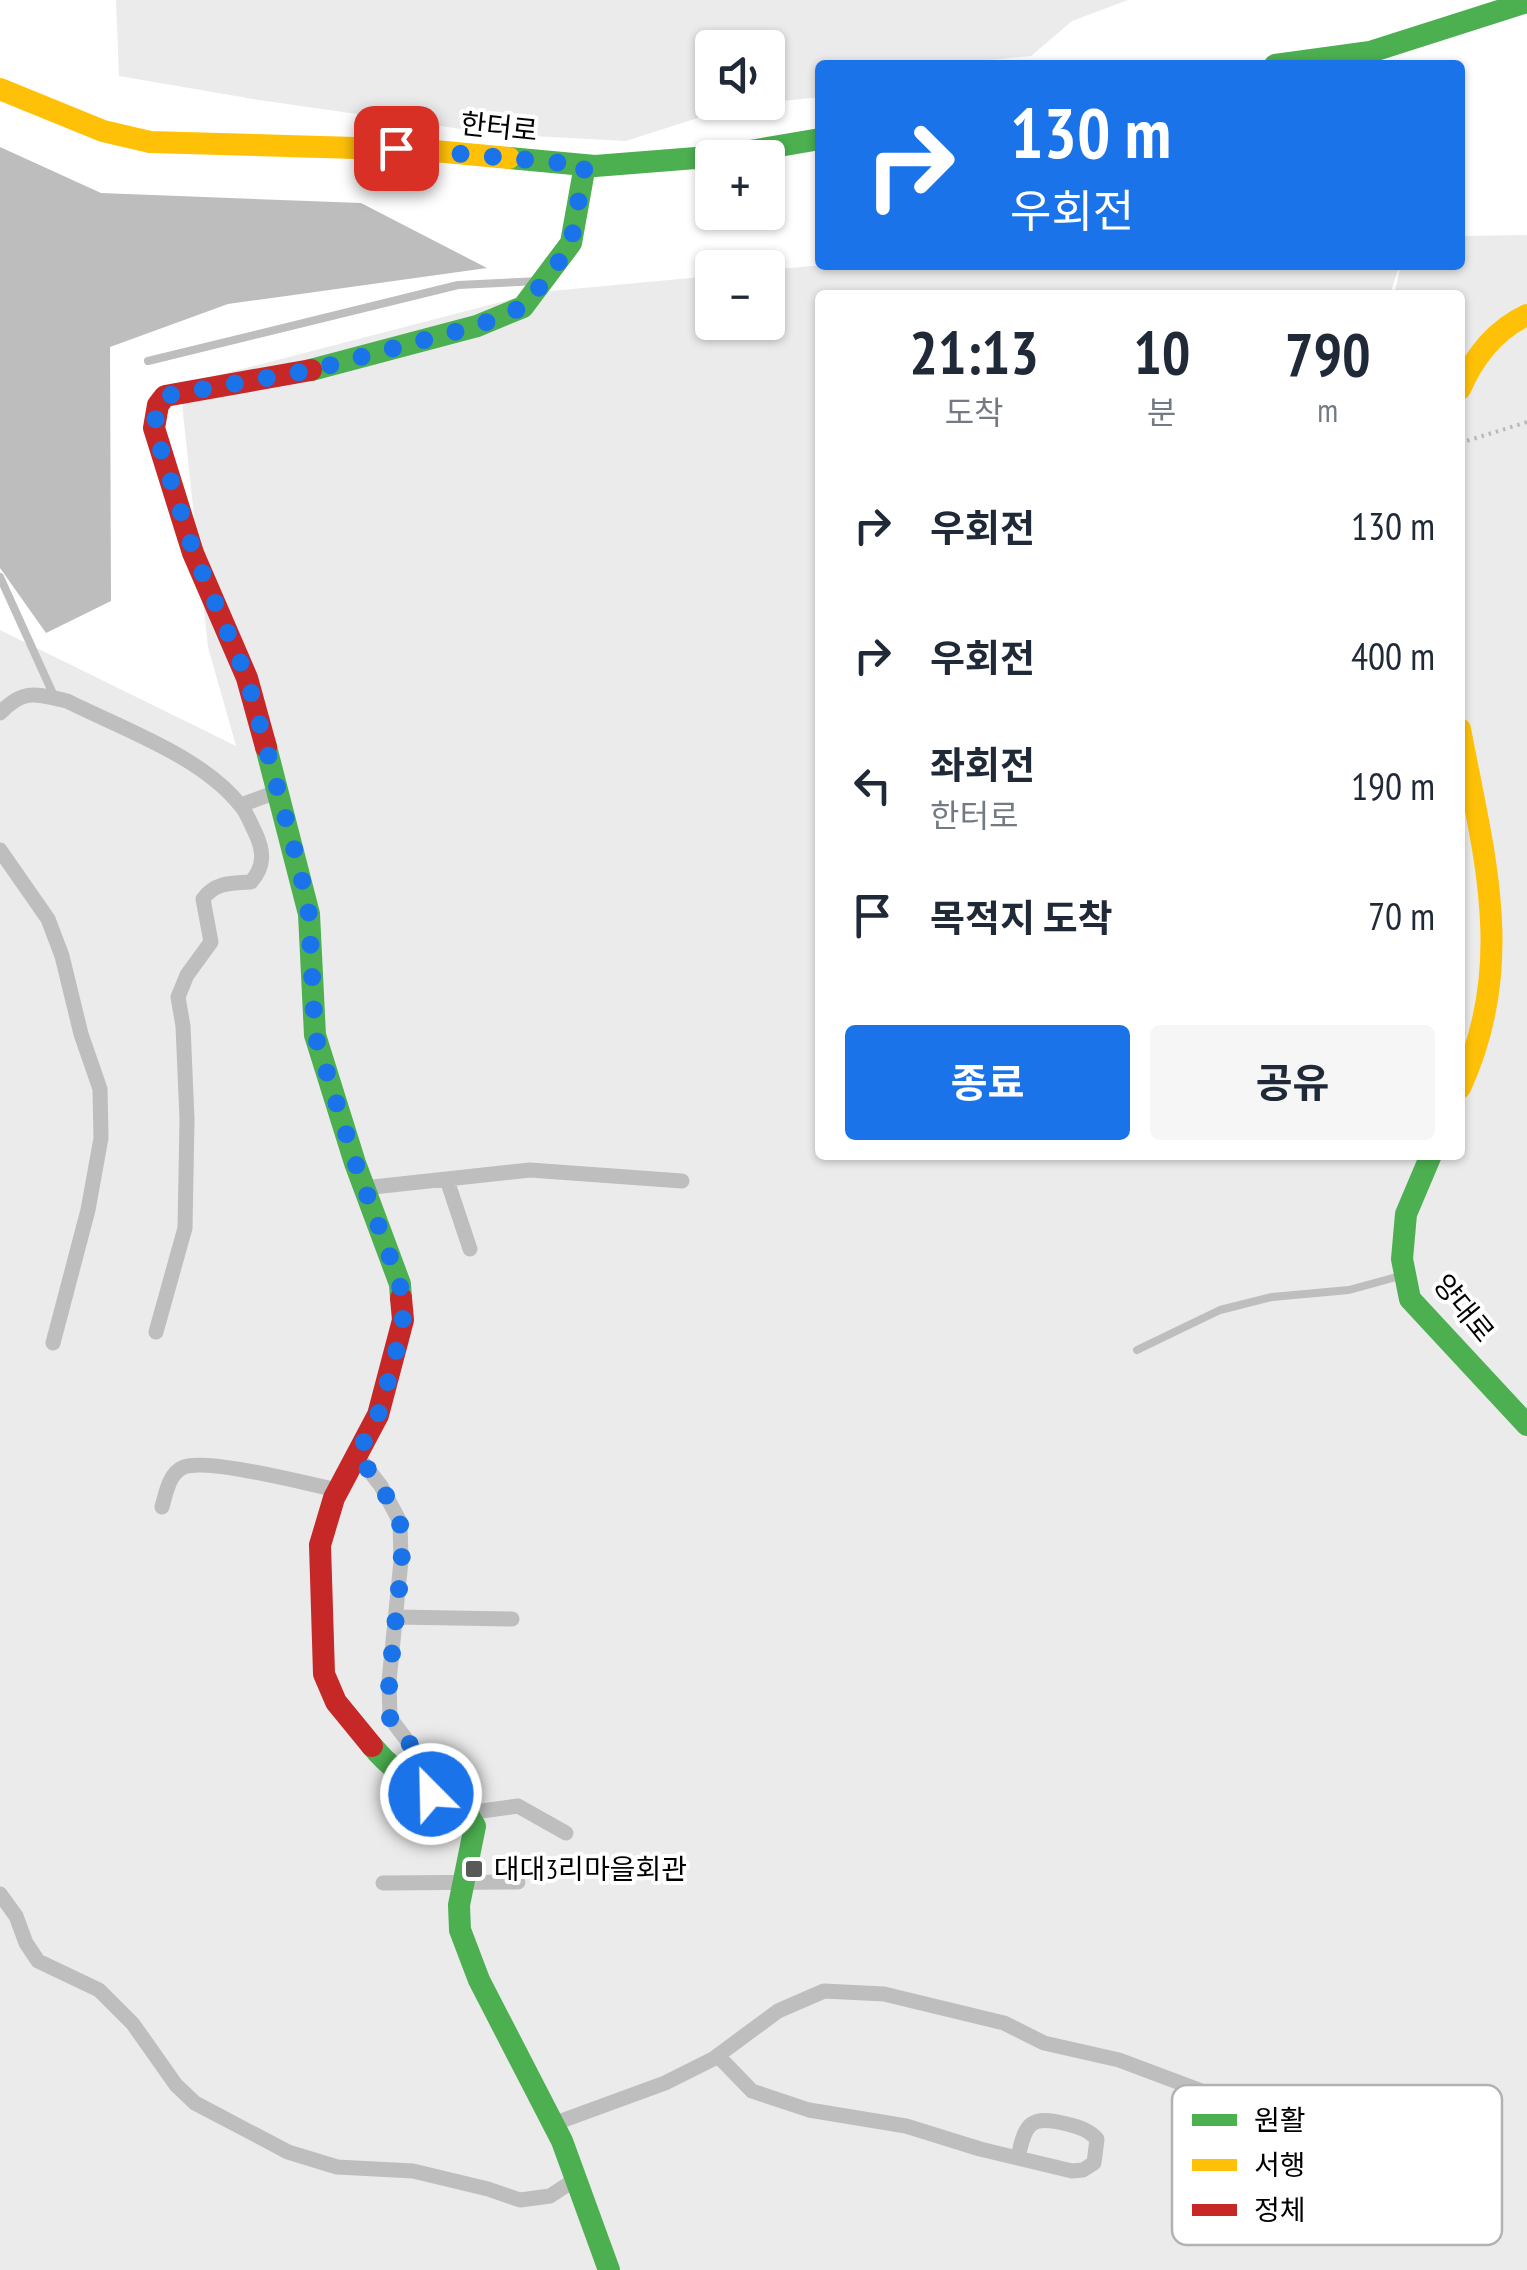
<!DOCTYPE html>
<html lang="ko">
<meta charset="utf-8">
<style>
body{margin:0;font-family:"PT Sans Narrow","Noto Sans KR",sans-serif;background:#f6f6f7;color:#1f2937;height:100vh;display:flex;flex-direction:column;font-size:38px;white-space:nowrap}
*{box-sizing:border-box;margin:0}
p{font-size:32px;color:#747a83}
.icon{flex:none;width:55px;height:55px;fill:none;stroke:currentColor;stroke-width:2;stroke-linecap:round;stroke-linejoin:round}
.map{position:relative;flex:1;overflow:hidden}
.side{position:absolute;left:815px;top:290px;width:650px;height:870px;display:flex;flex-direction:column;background:#fff;border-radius:10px;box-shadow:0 2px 8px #0004}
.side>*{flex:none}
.hud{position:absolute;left:815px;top:60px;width:650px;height:210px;border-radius:10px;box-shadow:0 2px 8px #0004;background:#1a73e8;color:#fff;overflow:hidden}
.buttons{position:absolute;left:695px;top:30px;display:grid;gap:20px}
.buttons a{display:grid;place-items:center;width:90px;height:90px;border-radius:10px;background:#fff;box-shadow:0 2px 8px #0004;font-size:50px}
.pin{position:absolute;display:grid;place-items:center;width:85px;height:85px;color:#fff;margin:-42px;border-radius:20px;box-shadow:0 5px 15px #0006}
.me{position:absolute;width:110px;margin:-55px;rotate:337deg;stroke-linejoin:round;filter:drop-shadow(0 0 8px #0008)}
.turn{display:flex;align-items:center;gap:35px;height:210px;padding:0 30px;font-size:45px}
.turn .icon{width:130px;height:130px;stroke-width:2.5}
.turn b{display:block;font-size:70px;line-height:85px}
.eta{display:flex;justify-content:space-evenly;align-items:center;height:170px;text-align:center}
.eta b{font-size:60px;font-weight:700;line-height:70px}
.cta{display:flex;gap:20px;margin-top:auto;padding:20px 30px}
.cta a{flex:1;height:115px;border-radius:10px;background:#1a73e8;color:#fff;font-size:40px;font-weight:700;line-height:115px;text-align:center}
.cta a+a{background:#f6f6f7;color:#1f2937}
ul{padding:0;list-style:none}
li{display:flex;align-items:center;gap:30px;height:130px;padding:0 30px}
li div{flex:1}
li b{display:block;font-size:38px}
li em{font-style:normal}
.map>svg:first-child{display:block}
.green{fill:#ebebeb;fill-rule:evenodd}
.water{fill:#bdbdbd}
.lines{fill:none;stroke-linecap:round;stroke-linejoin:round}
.path{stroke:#b9b9b9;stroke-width:4;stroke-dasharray:2.5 5;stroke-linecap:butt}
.lane{stroke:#bebebe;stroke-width:8}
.street{stroke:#bebebe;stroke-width:15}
.fast{stroke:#4caf50;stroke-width:22}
.slow{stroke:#ffc107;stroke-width:22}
.jam{stroke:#c62828;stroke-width:22}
.route{stroke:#1a73e8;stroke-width:18;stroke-dasharray:0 32.4}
.poi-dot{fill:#595959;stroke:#fff;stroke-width:4}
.labels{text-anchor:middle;stroke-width:8;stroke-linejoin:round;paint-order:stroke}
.street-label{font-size:28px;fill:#000;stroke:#fff}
.poi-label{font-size:28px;fill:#000;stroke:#fff;text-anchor:start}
.key{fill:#fff;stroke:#b2b2b2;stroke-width:2.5}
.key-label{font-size:28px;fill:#000}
</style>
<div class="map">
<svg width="1527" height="2270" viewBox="0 0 1527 2270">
<rect width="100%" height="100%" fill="#fff"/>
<!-- green -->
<path class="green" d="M116,0H1128L1072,21L1031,56L933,65H820V97L735,106L626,141L496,134L259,100L119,76ZM712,48H768V102H712Z
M1527,235V2270H0V630L236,746L208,647L180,385L540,292L712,276V322H768V270L823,265H1399L1390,295H820V1155H1460V295H1394L1401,265H1460V236Z"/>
<!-- water -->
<path class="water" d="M0,147L101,193L361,203L487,268L228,304L110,347L111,601L46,633L0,568Z"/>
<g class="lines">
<!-- path -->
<path class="path" d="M1460,443L1527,422"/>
<!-- lane -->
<path class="lane" d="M148,361L458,285L539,281
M0,577L54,696
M1137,1350L1220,1310L1272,1297L1349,1290L1400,1276"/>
<!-- street -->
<path class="street" d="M0,713C24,688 36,694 67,701C121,728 203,757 240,805C247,812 250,823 255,832C264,851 265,866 251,882C232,883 215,882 203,899L211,942L187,975L178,997L183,1026L187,1119L185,1228L156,1332
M241,805L279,791
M0,850L48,919L62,956L81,1034L100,1089L101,1138L88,1210L53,1343
M447,1180L470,1249
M364,1188L530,1170L682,1181
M357,1455L381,1486L400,1522L401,1561L389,1681L390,1718L428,1768L431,1794
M162,1507C166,1493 169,1473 184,1467C210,1458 307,1484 338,1490
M396,1617L512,1619
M467,1813L518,1806L566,1833
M383,1883L518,1882
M0,1894L16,1916L26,1943L38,1961L99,1990L133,2024L176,2085L195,2103L288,2152L337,2167L413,2171L488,2189L520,2200L550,2196L576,2179
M718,2056L752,2091L809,2110L906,2126L980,2149L1072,2171L1083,2170L1094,2163L1097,2139C1089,2130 1079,2127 1067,2124C1031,2115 1025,2122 1018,2158
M553,2124L665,2083L713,2059L778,2011L824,1991L884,1994L1004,2023L1044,2043L1119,2060L1199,2090L1249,2132L1288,2181"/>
<!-- fast -->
<path class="fast" d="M1275,65L1370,52L1527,2
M509,158L595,166L721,156L820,139
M311,370L477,326L523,307L571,243L585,165
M266,747L309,914L315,1035L355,1163L400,1284L401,1298
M1431,1155L1406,1214L1402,1259L1410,1299L1527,1425
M372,1746C395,1774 428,1793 462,1804L475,1826L459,1905L460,1930L479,1980L562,2141L609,2270"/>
<!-- slow -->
<path class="slow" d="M0,89L103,131L150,142L424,150L509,158
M1460,389C1474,357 1495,330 1527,315
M1460,729C1484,856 1517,964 1460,1088"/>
<!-- jam -->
<path class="jam" d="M266,747L247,678L193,553L154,428L158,405L165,396L311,370
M372,1746L336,1702L324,1674L320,1545L334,1498L378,1415L403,1320L401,1298"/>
</g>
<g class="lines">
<!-- route -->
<path class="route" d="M396,148L585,165L571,243L553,271L523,307L477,326L312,370L164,396L158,405L154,428L194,553L247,678L300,870L309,914L315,1035L355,1162L400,1284L403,1320L394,1361L378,1415L357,1455L381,1486L400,1522L402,1562L389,1681L390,1718L428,1768L431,1794"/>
</g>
<!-- markers -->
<rect class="poi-dot" x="464" y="1859" width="20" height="20" rx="5"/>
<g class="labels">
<!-- street labels -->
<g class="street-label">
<text transform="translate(499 127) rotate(6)" y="10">한터로</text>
<text transform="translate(1464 1308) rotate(51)" y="10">양대로</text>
</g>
<!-- poi labels -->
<g class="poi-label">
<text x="494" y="1879">대대3리마을회관</text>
</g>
</g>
<!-- legend -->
<rect x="1172" y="2085" width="330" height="160" rx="15" class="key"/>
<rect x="1192" y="2114" width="45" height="12" fill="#4caf50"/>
<rect x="1192" y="2159" width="45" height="12" fill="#ffc107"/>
<rect x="1192" y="2204" width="45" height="12" fill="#c62828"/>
<g class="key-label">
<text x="1254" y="2130">원활</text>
<text x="1254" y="2175">서행</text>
<text x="1254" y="2220">정체</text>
</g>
</svg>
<div class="buttons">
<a><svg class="icon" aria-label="sound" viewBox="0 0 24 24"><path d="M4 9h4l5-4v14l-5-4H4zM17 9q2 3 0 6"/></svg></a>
<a>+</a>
<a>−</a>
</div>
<div class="pin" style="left:396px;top:148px;background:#d93025"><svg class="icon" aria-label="arrive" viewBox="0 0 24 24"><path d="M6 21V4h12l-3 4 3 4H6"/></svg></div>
<svg class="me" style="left:431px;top:1794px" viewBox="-20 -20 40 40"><circle r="17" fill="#1a73e8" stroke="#fff" stroke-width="3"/><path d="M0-11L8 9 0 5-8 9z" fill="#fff"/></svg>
<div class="hud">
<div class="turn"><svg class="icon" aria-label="right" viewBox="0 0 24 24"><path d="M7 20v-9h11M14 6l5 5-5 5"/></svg><div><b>130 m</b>우회전</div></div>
</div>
<section class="side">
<div class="eta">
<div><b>21:13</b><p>도착</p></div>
<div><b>10</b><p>분</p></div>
<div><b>790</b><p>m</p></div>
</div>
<ul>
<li><svg class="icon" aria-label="right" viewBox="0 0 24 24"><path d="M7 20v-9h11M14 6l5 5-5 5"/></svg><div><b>우회전</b></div><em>130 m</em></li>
<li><svg class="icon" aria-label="right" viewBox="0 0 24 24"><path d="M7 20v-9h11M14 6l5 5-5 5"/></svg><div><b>우회전</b></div><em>400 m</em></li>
<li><svg class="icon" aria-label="left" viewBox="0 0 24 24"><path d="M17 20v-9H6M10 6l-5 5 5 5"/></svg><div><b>좌회전</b><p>한터로</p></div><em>190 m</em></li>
<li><svg class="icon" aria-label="arrive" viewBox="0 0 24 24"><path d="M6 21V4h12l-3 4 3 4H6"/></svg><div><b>목적지 도착</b></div><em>70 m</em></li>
</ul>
<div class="cta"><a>종료</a><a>공유</a></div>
</section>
</div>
